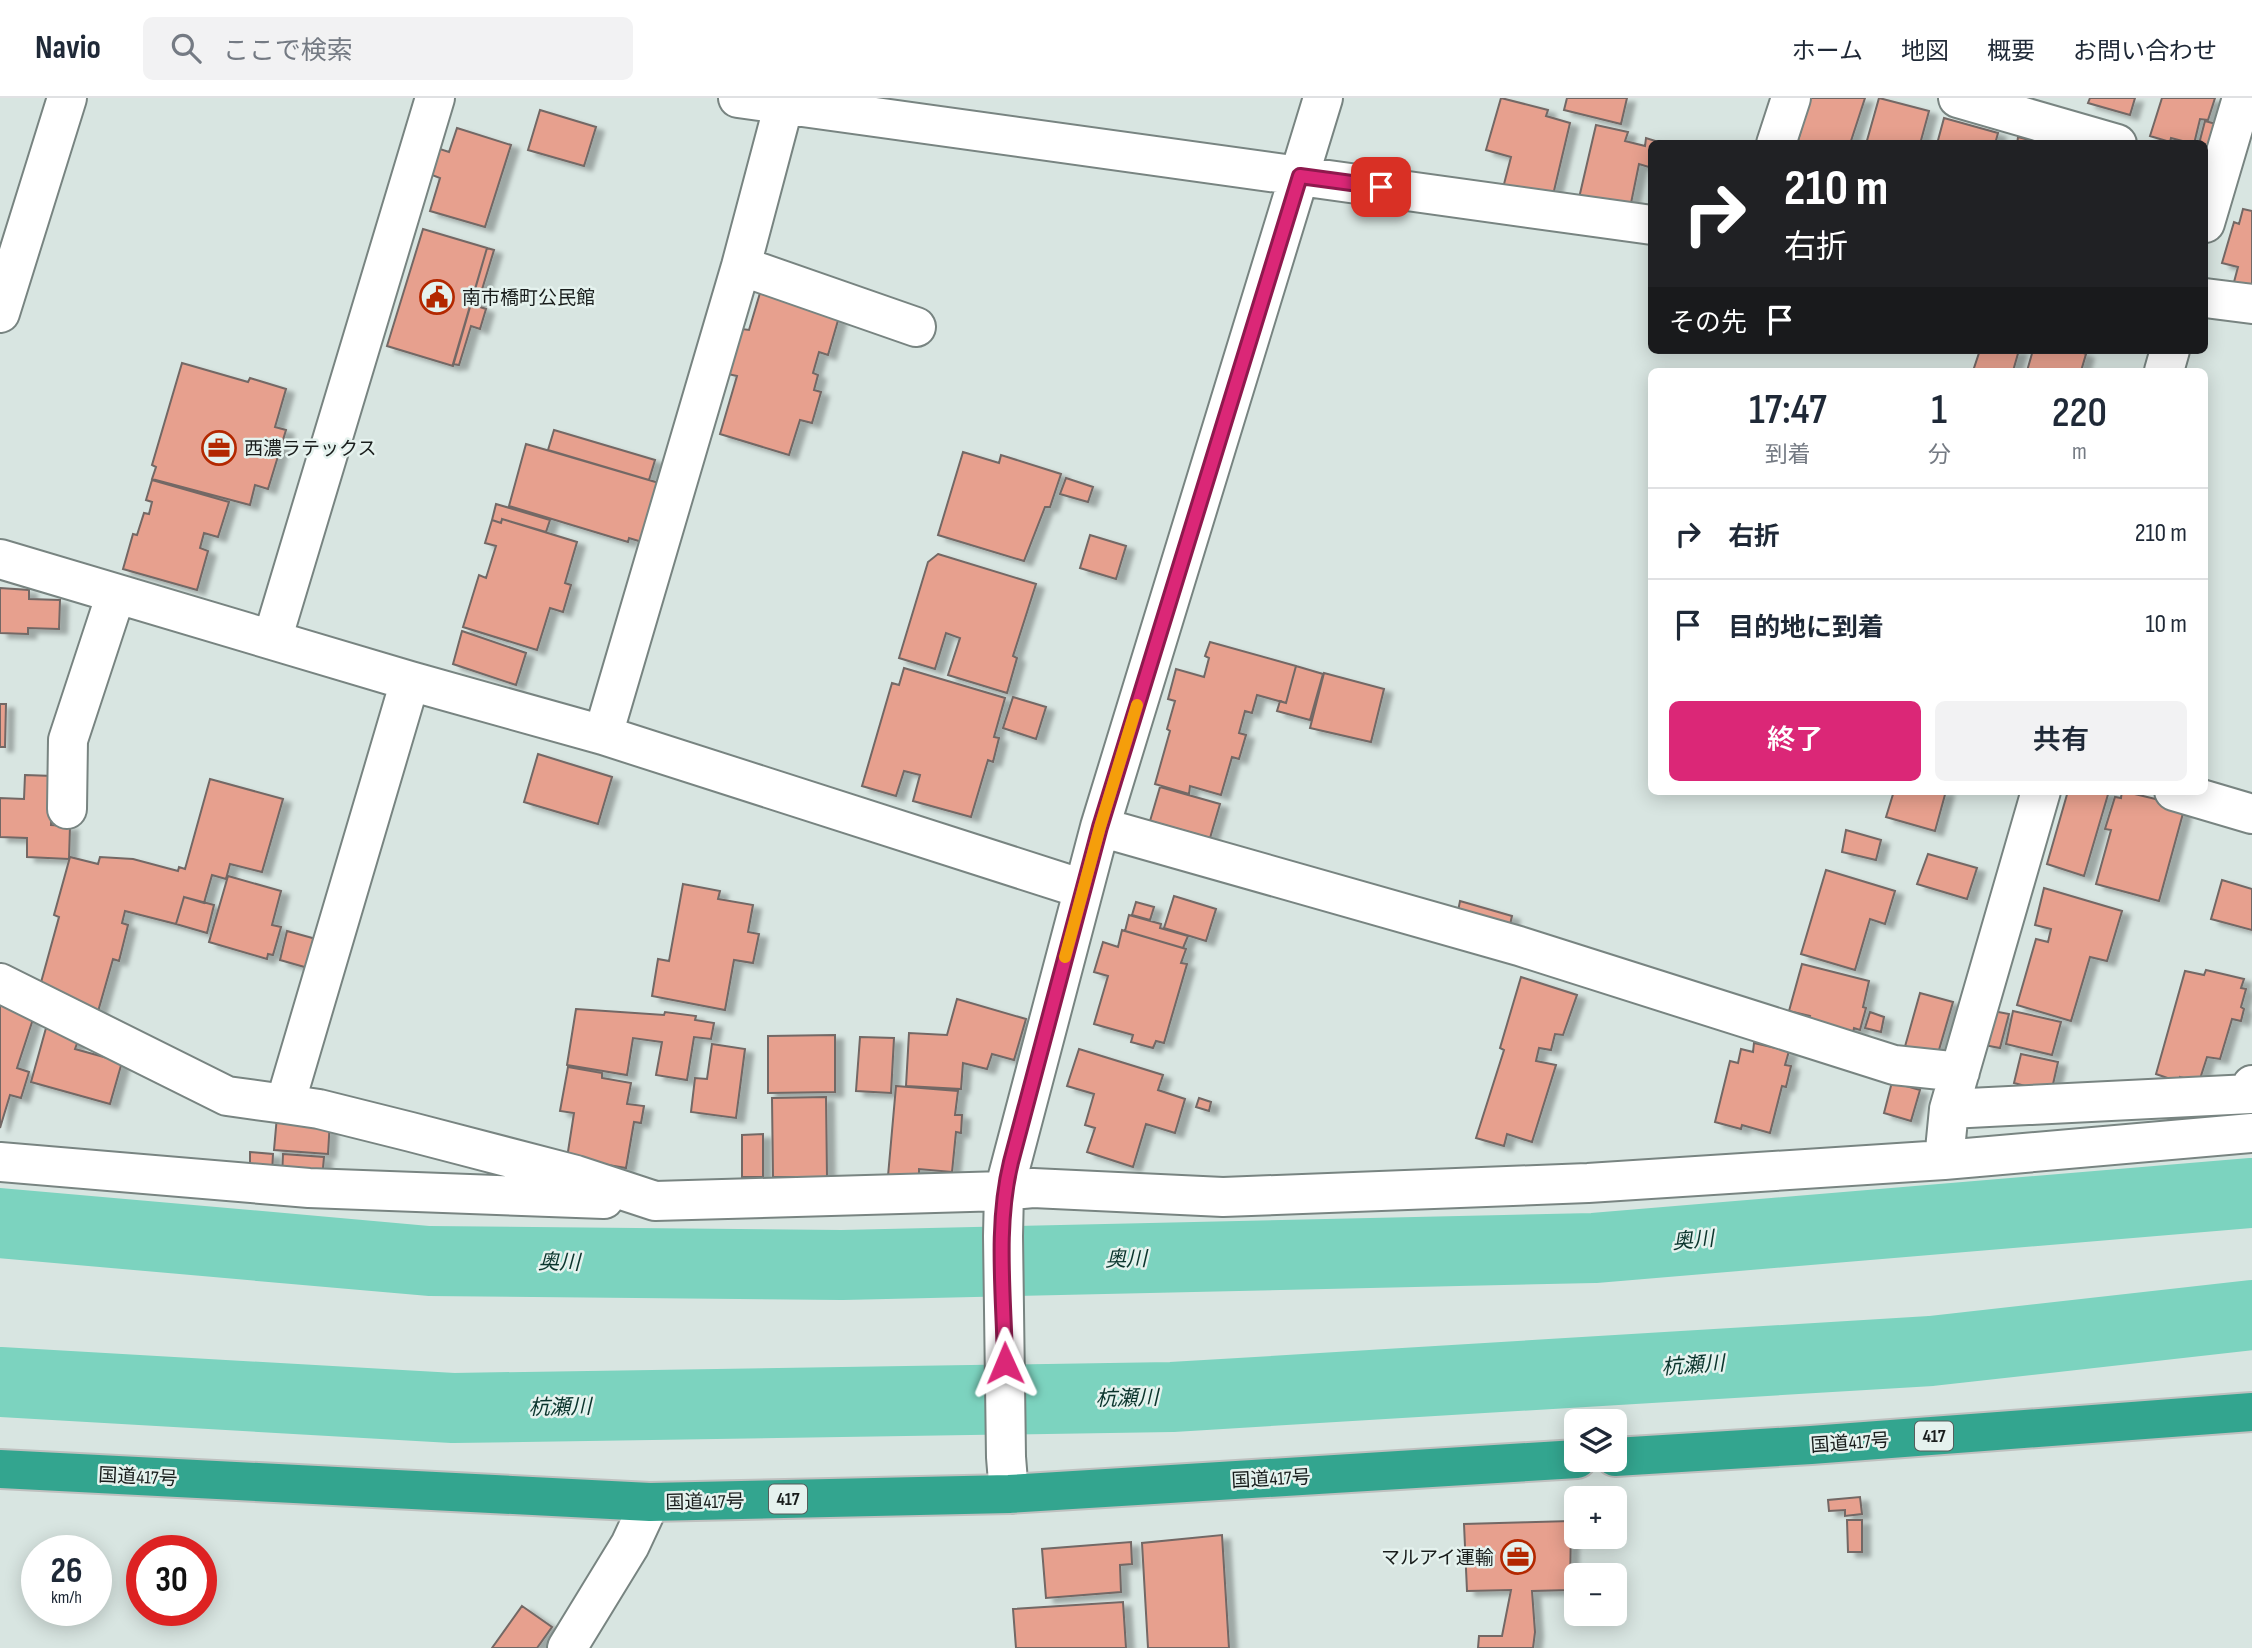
<!DOCTYPE html>
<html lang="ja">
<meta charset="utf-8">
<style>
body{margin:0;font-family:"Sofia Sans Condensed","Noto Sans JP",sans-serif;background:#f2f2f3;color:#1f2937;height:100vh;display:flex;flex-direction:column;font-size:26px;white-space:nowrap}
*{box-sizing:border-box;margin:0}
p{font-size:23px;color:#747a83}
.icon{flex:none;width:38px;height:38px;fill:none;stroke:currentColor;stroke-width:2;stroke-linecap:round;stroke-linejoin:round}
.map{position:relative;flex:1;overflow:hidden}
.drawer{position:absolute;left:1648px;top:270px;width:560px;height:427px;display:flex;flex-direction:column;background:#fff;border-radius:10px;box-shadow:0 4px 18px #0003}
.drawer>*{flex:none}
.hud{position:absolute;left:1648px;top:42px;width:560px;height:214px;border-radius:10px;box-shadow:0 4px 18px #0003;background:#202124;color:#fff;overflow:hidden}
.controls{position:absolute;left:1564px;top:1311px;display:grid;gap:14px}
.controls a{display:grid;place-items:center;width:63px;height:63px;border-radius:10px;background:#fff;box-shadow:0 4px 18px #0003;font-size:35px}
.speed{position:absolute;left:21px;top:1437px;display:flex;gap:14px;font-size:35px;font-weight:700;text-align:center}
.speed>*{display:grid;place-content:center;width:91px;height:91px;border-radius:50%;background:#fff;box-shadow:0 4px 18px #0003;line-height:1}
.speed small{font-size:18px;font-weight:400}
.speed .limit{border:10px solid #d22;background:#fff;color:#111}
.pin{position:absolute;display:grid;place-items:center;width:60px;height:60px;color:#fff;margin:-30px;border-radius:14px;box-shadow:0 4px 10px #0006}
.me{position:absolute;width:77px;margin:-38px;rotate:359deg;stroke-linejoin:round;filter:drop-shadow(0 0 5px #0008)}
.turn{display:flex;align-items:center;gap:24px;height:147px;padding:0 21px;font-size:32px}
.turn .icon{width:91px;height:91px;stroke-width:2.5}
.turn b{display:block;font-size:49px;line-height:60px}
.then{display:flex;align-items:center;height:66px;padding:0 21px;background:#0003;gap:14px;font-size:26px}
.eta{display:flex;justify-content:space-evenly;align-items:center;height:119px;text-align:center}
.eta b{font-size:42px;font-weight:600;line-height:49px}
.cta{display:flex;gap:14px;margin-top:auto;padding:14px 21px}
.cta a{flex:1;height:80px;border-radius:10px;background:#db2777;color:#fff;font-size:28px;font-weight:600;line-height:80px;text-align:center}
.cta a+a{background:#f2f2f3;color:#1f2937}
ul{padding:0;list-style:none}
li{display:flex;align-items:center;gap:21px;height:91px;padding:0 21px;border-top:2px solid #e0e1e3}
li div{flex:1}
li b{display:block;font-size:26px}
li em{font-style:normal}
header{display:flex;align-items:center;gap:42px;box-sizing:border-box;height:98px;padding:0 35px;background:#fff;border-bottom:2px solid #e0e1e3}
header strong{font-size:33px}
nav{display:flex;gap:38px;margin-inline-start:auto;font-size:24px}
.search{width:490px;height:63px;background:#f2f2f3;display:flex;align-items:center;gap:18px;box-sizing:border-box;padding:0 24px;border-radius:10px;color:#747a83;font-size:26px}
.map>svg:first-child{display:block}
.lines{fill:none;stroke-linecap:round;stroke-linejoin:round}
.river{stroke:#7cd3bf;stroke-width:70}
.building{fill:#e7a08e;stroke:#736865;stroke-width:2;filter:url(#shadow)}
.street-casing{stroke:#788481;stroke-width:42}
.highway-casing{stroke:#bfc0bf;stroke-width:42}
.street{stroke:#fff;stroke-width:38}
.highway{stroke:#33a58f;stroke-width:38}
.route-casing{stroke:#8e194d;stroke-width:18}
.route{stroke:#db2777;stroke-width:12}
.slow{stroke:#f59e0b;stroke-width:12}
.labels{text-anchor:middle;stroke-width:5;stroke-linejoin:round;paint-order:stroke}
.shield{fill:#e5f2ee;stroke:#565d5b;stroke-width:2}
.shield-label{font-size:18px;font-weight:bold;fill:#191d1c}
.poi-label{font-size:19px;fill:#191d1c;stroke:#e5f2ee;text-anchor:start}
.street-label{font-size:19px;fill:#191d1c;stroke:#e5f2ee}
.water-label{font-size:21px;font-style:italic;fill:#0b352d;stroke:#e5f2ee}
</style>
<header>
<strong>Navio</strong>
<div class="search"><svg class="icon" aria-label="search" viewBox="0 0 24 24"><circle cx="10" cy="10" r="6"/><path d="M15 15l6 6"/></svg>ここで検索</div>
<nav><a>ホーム</a><a>地図</a><a>概要</a><a>お問い合わせ</a></nav>
</header>
<div class="map">
<svg width="2252" height="1550" viewBox="0 0 2252 1550">
<defs>
<filter id="shadow"><feDropShadow dx="8" dy="4.5" stdDeviation="2" flood-color="#0004"/></filter>
</defs>
<rect width="100%" height="100%" fill="#d8e5e1"/>
<g class="lines">
<!-- river -->
<path class="river" d="M0,1125L429,1163L842,1167L1594,1150L2252,1095
M0,1284L453,1310L1172,1299L1931,1253L2252,1217"/>
</g>
<!-- building -->
<path class="building" d="M1501,0L1548,12L1546,18L1570,25L1553,97L1518,89L1517,93L1503,90L1511,59L1486,52Z
M1567,0H1627L1621,26L1564,12Z
M1810,0H1865L1850,46H1797Z
M1879,0L1929,13L1920,46H1866Z
M2090,0H2135L2130,17L2088,5Z
M2162,0H2215L2208,22L2200,21L2194,46L2171,40L2170,44L2150,38Z
M540,12L596,29L584,68L528,52Z
M1944,20L1998,35L1995,46H1937Z
M2205,23L2216,26L2209,49L2205,48V46H2199Z
M1596,27L1628,34L1625,43L1645,48L1646,40L1665,46H1652V70L1639,66L1630,110L1579,100Z
M457,30L511,47L485,129L430,113L440,80L432,77L440,51L449,54Z
M2018,39L2044,46H2017Z
M2243,111L2252,113V189L2234,184L2238,169L2222,165L2234,124L2239,126Z
M423,131L487,150L453,268L387,248Z
M487,150L494,152L477,208L486,211L480,231L471,228L459,267L453,266Z
M760,195L839,219L828,257L819,254L813,275L818,277L814,292L821,294L812,325L800,322L789,357L720,336L737,278L728,276L742,231L749,232Z
M1980,252H2019L2013,273H1973Z
M2033,252H2076L2086,256L2081,273H2027Z
M182,265L248,284L250,280L286,291L275,329L286,332L268,391L255,387L250,407L152,381L156,369L152,367Z
M554,332L655,362L649,382L548,352Z
M526,346L659,385L642,444L629,440L628,444L509,408Z
M963,354L999,365L1001,357L1061,376L1050,409H1045L1024,463L938,437Z
M1066,380L1093,389L1088,404L1060,396Z
M152,382L229,404L218,439L204,435L200,450L208,453L197,492L123,471L133,436L137,437L144,415L149,416L152,404L146,402Z
M496,406L550,422L546,434L502,421L501,425L492,422Z
M502,421L577,444L565,485L571,487L563,514L550,510L537,552L463,529L479,477L486,480L496,448L485,445L492,422L501,425Z
M1090,437L1126,448L1116,481L1080,470Z
M938,456L1036,486L1013,558L1017,560L1007,595L948,577L960,540L946,535L935,571L899,560L928,464Z
M0,490L29,492V501L60,502L59,531L28,530V536L0,535Z
M462,533L526,555L516,587L453,566Z
M1210,544L1296,568L1286,605L1257,597L1252,615L1245,613L1239,635L1246,637L1239,661L1232,659L1221,697L1190,688L1189,696L1155,686L1170,633L1167,631L1175,603L1168,601L1176,571L1204,579L1209,560L1205,558Z
M1296,568L1323,576L1310,622L1277,613L1280,603L1286,605Z
M904,570L1005,600L994,639L999,640L993,664L988,662L971,719L913,703L920,677L904,673L896,698L862,688L892,585L899,587Z
M1324,575L1384,591L1371,644L1310,630Z
M1013,599L1046,609L1036,641L1003,630Z
M0,606H6L5,649H0Z
M538,656L612,679L598,726L524,704Z
M25,677L53,678L51,727L70,728L69,761L27,759V740L0,739V700L24,701Z
M210,681L283,701L262,774L230,766L226,781L212,777L204,805L184,799L176,826L125,813L122,825L128,827L119,863L113,861L97,917L40,888L59,819L54,817L70,759L98,766L100,759L133,761L178,773L179,769L185,771Z
M1160,689L1220,706L1210,740L1150,723Z
M1894,693H1946L1935,733L1886,719Z
M2068,693H2109L2084,778L2047,766Z
M2122,693L2185,708L2159,803L2096,786L2111,732L2105,731L2115,699L2121,700Z
M1846,732L1881,742L1876,762L1842,754Z
M1928,756L1977,770L1967,801L1917,786Z
M1826,772L1895,793L1885,826L1870,821L1855,872L1801,856Z
M228,778L281,793L272,827L281,829L273,857L268,856L267,861L209,844Z
M2222,782L2252,791V832L2211,821Z
M683,786L720,793L718,801L753,807L748,834L759,836L753,865L734,862L725,912L652,898L658,861L669,863Z
M2044,790L2122,813L2107,863L2090,859L2071,923L2017,907L2036,841L2048,844L2051,831L2035,827Z
M1174,798L1216,811L1206,843L1164,830Z
M184,799L214,807L207,835L176,826Z
M1460,803L1512,818L1509,831L1457,818Z
M1136,804L1154,809L1150,822L1132,817Z
M1129,817L1161,826L1160,830L1188,838L1183,850L1125,833Z
M1122,832L1186,851L1181,865L1187,866L1164,945L1156,943L1153,950L1131,944L1133,937L1094,926L1108,878L1094,874L1103,844L1118,849Z
M287,833L316,841L308,870L280,862Z
M1802,866L1869,883L1863,909L1866,910L1860,932L1854,930L1853,935L1809,922L1810,918L1789,913Z
M2206,872L2244,881L2241,890L2246,891L2241,909L2244,911L2241,923L2232,921L2220,961L2207,959L2199,984L2180,979L2179,984L2156,976L2185,873L2204,877Z
M1521,879L1577,897L1563,937L1555,936L1551,952L1539,950L1536,963L1556,967L1532,1044L1507,1036L1504,1048L1476,1040L1504,952L1500,950Z
M1920,895L1953,904L1936,962L1904,952Z
M957,901L1026,921L1014,962L992,956L987,971L963,965L961,991L906,988L909,935L947,937Z
M0,904L35,915L17,970L29,974L21,1000L10,997L0,1030Z
M576,911L664,917L665,914L696,918L695,922L714,925L711,941L694,939L687,982L656,977L662,944L633,940L627,977L567,967Z
M1993,913L2009,916L2000,950L1984,947Z
M2013,913L2061,924L2052,957L2006,946Z
M1870,914L1884,919L1881,934L1865,930Z
M46,930L79,940L75,951L122,964L110,1006L31,984Z
M835,937V994L768,995V938Z
M860,939L894,940L891,995L856,993Z
M1754,945L1789,953L1785,967L1791,968L1786,989L1782,988L1770,1035L1742,1027L1741,1031L1715,1024L1730,963L1738,965L1741,951L1753,954Z
M712,946L745,951L736,1020L691,1014L695,980L707,981Z
M1079,951L1163,977L1158,992L1185,1001L1175,1035L1146,1026L1133,1069L1087,1054L1095,1030L1085,1027L1094,996L1067,988Z
M2021,956L2058,964L2051,995L2014,985Z
M568,969L602,975V980L631,985L627,1006L644,1008L641,1025L634,1024L626,1070L567,1060L574,1015L560,1013Z
M1892,984L1920,992L1911,1023L1884,1015Z
M896,988L958,993L955,1017H962L961,1035L956,1034L952,1074L919,1071V1081L888,1078Z
M826,999L827,1079H773L772,1000Z
M1199,1000L1211,1004L1209,1013L1196,1009Z
M277,1018L330,1022L328,1056L274,1052Z
M763,1036V1079H742V1037Z
M250,1054L273,1056L272,1075L250,1074Z
M283,1056L324,1059L322,1081L282,1079Z
M1860,1399L1862,1416L1845,1418V1412L1829,1413L1828,1402Z
M1847,1422H1862V1454H1848Z
M1571,1423L1570,1492L1532,1493L1535,1534L1533,1550H1478L1479,1538H1502L1511,1492L1467,1493L1464,1426Z
M1222,1437L1229,1550H1148L1142,1445Z
M1131,1444L1132,1466L1120,1467L1121,1494L1046,1500L1042,1451Z
M1123,1504L1126,1550H1016L1013,1511Z
M522,1508L552,1529L537,1550H492Z"/>
<g class="lines">
<!-- street casing -->
<g class="street-casing">
<path id="street" d="M738,0L1652,127
M1958,0L2117,46
M1776,46L1791,0
M2205,125L2242,0
M741,168L916,229
M2205,200L2252,206
M0,215L67,0
M2164,273L2170,252
M0,461L410,583L603,637L1083,791
M272,542L435,0
M410,583L285,1006L319,1011L411,1034L576,1077L655,1103L1004,1093L1033,1090L1223,1099L1588,1085L1944,1062L2252,1035
M603,637L741,168L784,6
M2174,693L2252,716
M67,711L68,642L116,496
M1100,729L1519,848L1894,967L1960,974
M0,885L227,998L285,1006
M1949,1011L2250,996L2252,987
M1944,1062L1949,1011L2041,693
M0,1064L309,1090L604,1101
M1009,1396L1006,1359L1003,1138L1004,1093L1100,729L1323,0
M567,1550L630,1447L650,1404"/>
</g>
<!-- highway casing -->
<g class="highway-casing">
<path id="highway" d="M1615,1359L1811,1347L2252,1314
M0,1371L650,1404L1009,1396L1577,1361"/>
</g>
<!-- street -->
<use href="#street" class="street"/>
<!-- highway -->
<use href="#highway" class="highway"/>
</g>
<g class="lines">
<!-- route casing -->
<g class="route-casing">
<path id="route" d="M1005,1265C1004,1199 995,1129 1011,1064L1100,729L1300,78L1381,89"/>
</g>
<!-- route -->
<use href="#route" class="route"/>
<!-- slow -->
<path class="slow" d="M1065,859L1100,729L1137,607"/>
</g>
<!-- icons -->
<defs>
<g id="civic-ring" transform="scale(1.75)"><circle r="9.5" fill="#e5f2ee" stroke="#b32800" stroke-width="1.5"/><path d="M-.6-6.5H3V-4.5H.6V-3L4-1V1h2V6H-6V1h2V-1L-.6-3ZM-1.2 2.5V6h2.4V2.5Z" fill="#b32800"/></g>
<g id="office-ring" transform="scale(1.75)"><circle r="9.5" fill="#e5f2ee" stroke="#b32800" stroke-width="1.5"/><path d="M-6-3h4V-5.5h4V-3h4V5H-6ZM-1-4.5V-3h2v-1.5ZM-6 0V1H6V0Z" fill="#b32800"/></g>
</defs>
<g fill-rule="evenodd">
<use href="#civic-ring" x="437" y="199"/>
<use href="#office-ring" x="219" y="350"/>
<use href="#office-ring" x="1518" y="1459"/>
</g>
<g class="labels">
<!-- shield labels -->
<g class="shield">
<rect x="1915" y="1323.5" width="38" height="29" rx="5"/>
<rect x="769" y="1386.5" width="38" height="29" rx="5"/>
</g>
<g class="shield-label">
<text x="1934" y="1344">417</text>
<text x="788" y="1407">417</text>
</g>
<!-- poi labels -->
<g class="poi-label">
<text x="462" y="206">南市橋町公民館</text>
<text x="244" y="357">西濃ラテックス</text>
<text x="1494" y="1466" text-anchor="end">マルアイ運輸</text>
</g>
<!-- street labels -->
<g class="street-label">
<text transform="translate(1850 1344) rotate(-4)" y="7">国道417号</text>
<text transform="translate(138 1378) rotate(3)" y="7">国道417号</text>
<text transform="translate(1271 1380) rotate(-3)" y="7">国道417号</text>
<text transform="translate(705 1403) rotate(-1)" y="7">国道417号</text>
</g>
<!-- water labels -->
<g class="water-label">
<text transform="translate(1693 1142) rotate(-5)" y="7">奥川</text>
<text transform="translate(1126 1161) rotate(-1)" y="7">奥川</text>
<text transform="translate(559 1164) rotate(1)" y="7">奥川</text>
<text transform="translate(1693 1267) rotate(-4)" y="7">杭瀬川</text>
<text transform="translate(1127 1300) rotate(-1)" y="7">杭瀬川</text>
<text transform="translate(560 1309) rotate(-1)" y="7">杭瀬川</text>
</g>
</g>
</svg>
<div class="controls">
<a><svg class="icon" aria-label="layers" viewBox="0 0 24 24"><path d="M12 4l9 5-9 5-9-5zM3 14l9 5 9-5"/></svg></a>
<a>+</a>
<a>−</a>
</div>
<div class="speed"><div>26<small>km/h</small></div><div class="limit">30</div></div>
<div class="pin" style="left:1381px;top:89px;background:#d93025"><svg class="icon" aria-label="arrive" viewBox="0 0 24 24"><path d="M6 21V4h12l-3 4 3 4H6"/></svg></div>
<svg class="me" style="left:1005px;top:1265px" viewBox="-20 -20 40 40"><path d="M0-17L14 15 0 8-14 15z" fill="#db2777" stroke="#fff" stroke-width="4"/></svg>
<div class="hud">
<div class="turn"><svg class="icon" aria-label="right" viewBox="0 0 24 24"><path d="M7 20v-9h11M14 6l5 5-5 5"/></svg><div><b>210 m</b>右折</div></div>
<div class="then">その先<svg class="icon" aria-label="arrive" viewBox="0 0 24 24"><path d="M6 21V4h12l-3 4 3 4H6"/></svg></div>
</div>
<section class="drawer">
<div class="eta">
<div><b>17:47</b><p>到着</p></div>
<div><b>1</b><p>分</p></div>
<div><b>220</b><p>m</p></div>
</div>
<ul>
<li><svg class="icon" aria-label="right" viewBox="0 0 24 24"><path d="M7 20v-9h11M14 6l5 5-5 5"/></svg><div><b>右折</b></div><em>210 m</em></li>
<li><svg class="icon" aria-label="arrive" viewBox="0 0 24 24"><path d="M6 21V4h12l-3 4 3 4H6"/></svg><div><b>目的地に到着</b></div><em>10 m</em></li>
</ul>
<div class="cta"><a>終了</a><a>共有</a></div>
</section>
</div>
